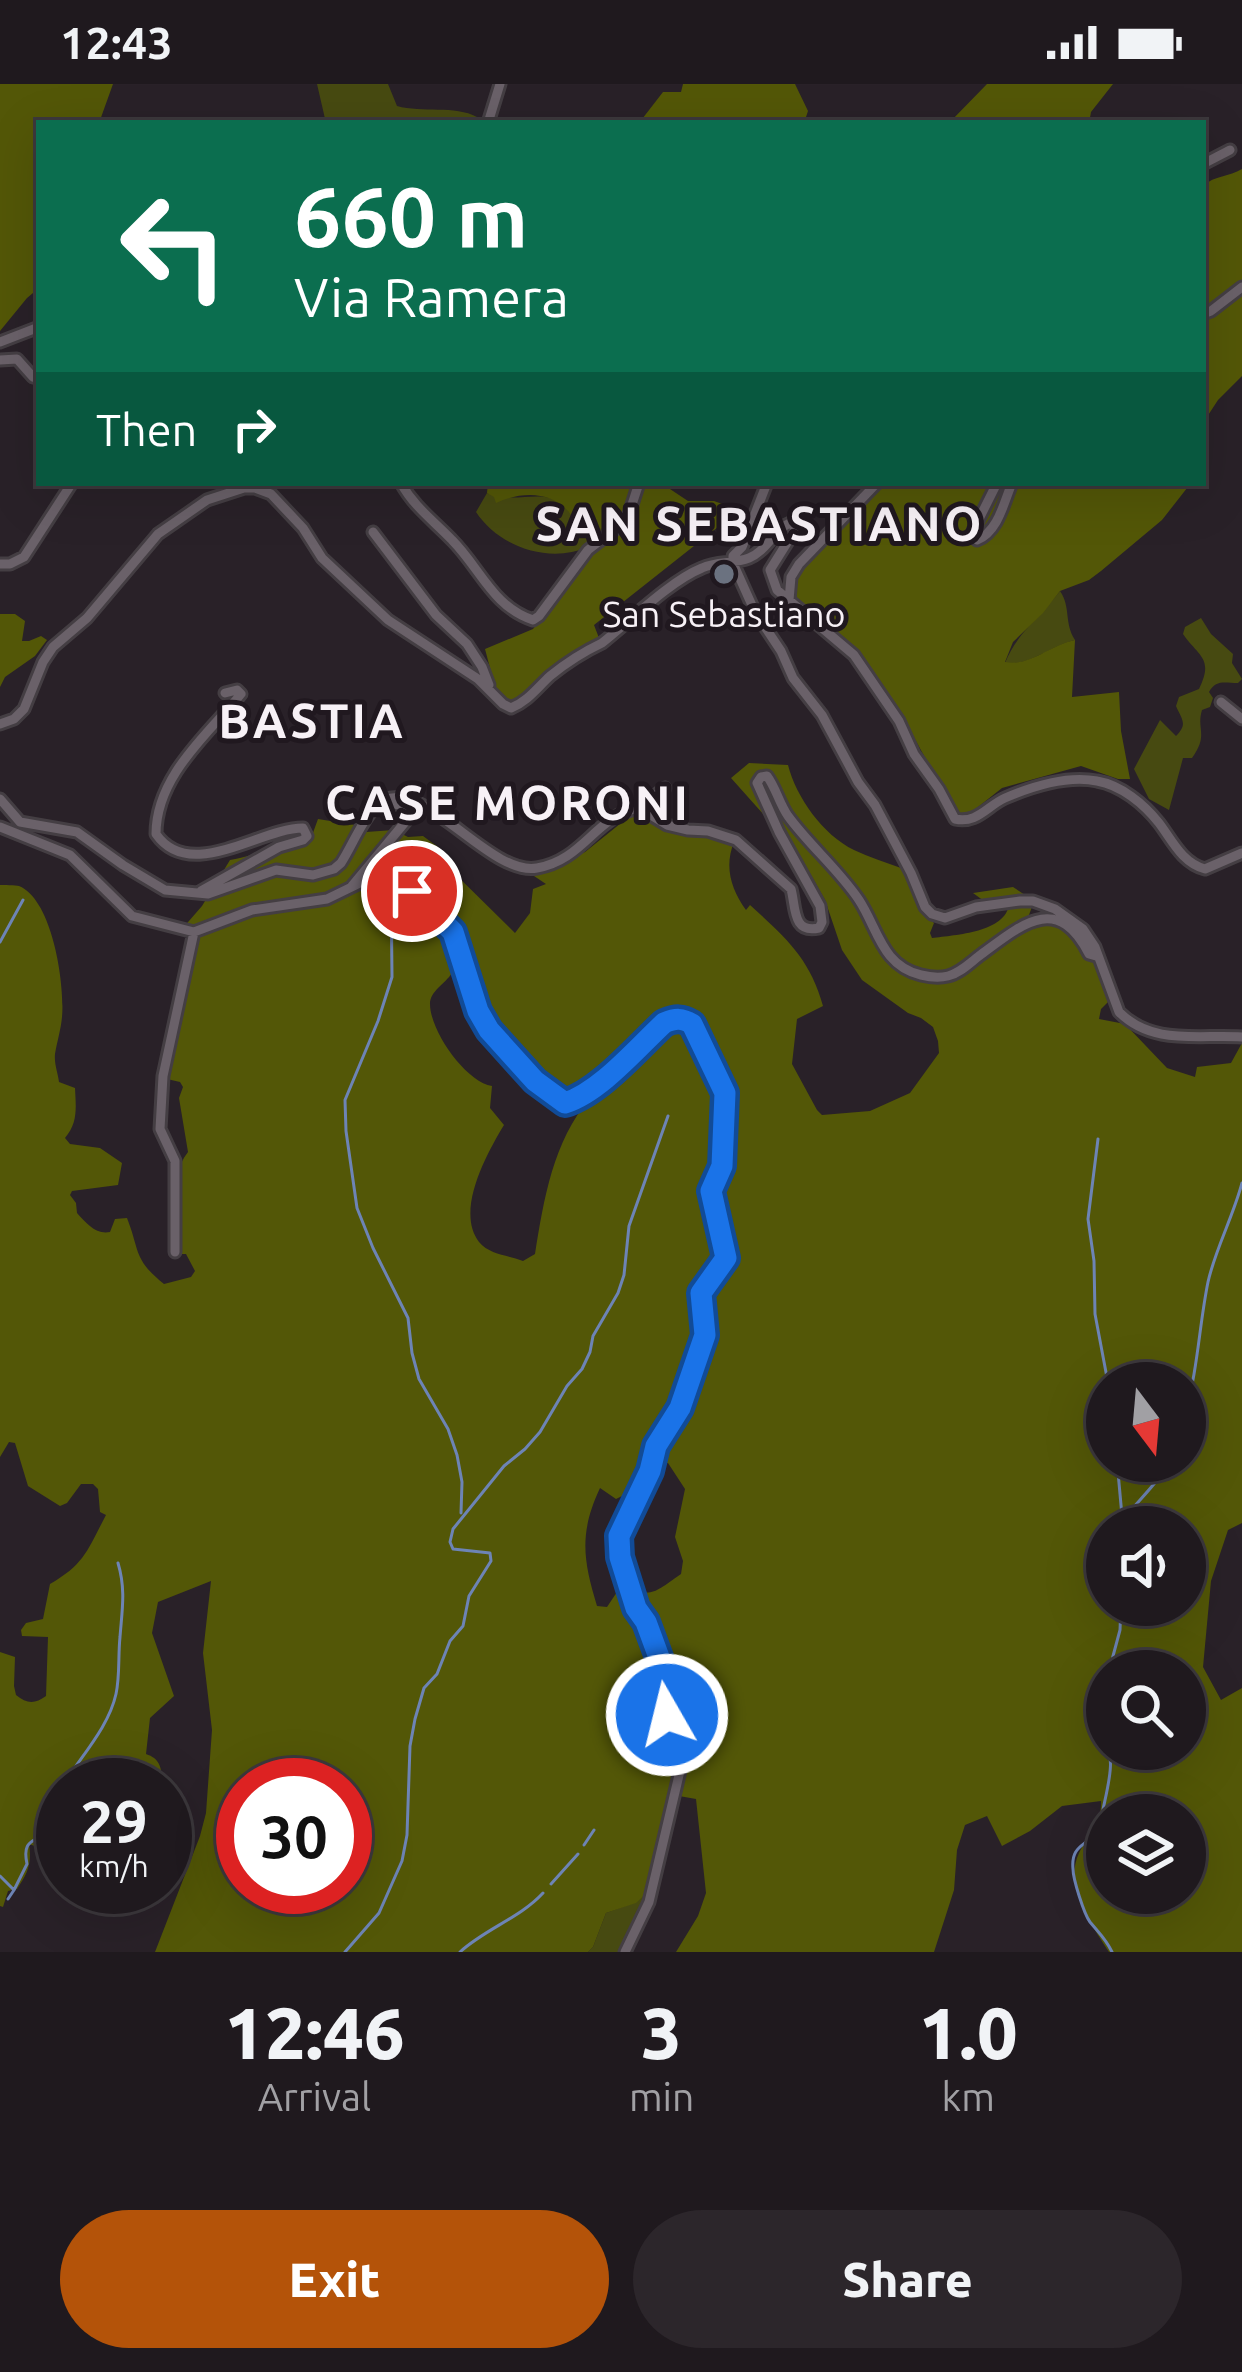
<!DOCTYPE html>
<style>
body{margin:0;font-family:Ubuntu,sans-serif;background:#2c262b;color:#f1f3f6;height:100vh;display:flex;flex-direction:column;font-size:45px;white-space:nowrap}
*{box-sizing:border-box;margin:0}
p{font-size:39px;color:#a1a0a4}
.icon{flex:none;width:66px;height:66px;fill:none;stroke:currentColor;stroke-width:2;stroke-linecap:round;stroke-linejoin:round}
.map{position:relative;height:1868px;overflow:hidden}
.sheet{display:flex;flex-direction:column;background:#1f191e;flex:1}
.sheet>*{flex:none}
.guide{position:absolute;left:36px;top:36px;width:1170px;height:366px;border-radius:0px;box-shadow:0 12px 48px #0002,0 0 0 3px #3c383c;background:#0b6e4f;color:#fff;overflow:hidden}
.needle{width:78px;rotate:164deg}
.buttons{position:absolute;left:1086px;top:1278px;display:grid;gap:24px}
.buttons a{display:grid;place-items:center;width:120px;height:120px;border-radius:50%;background:#1f191e;box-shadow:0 12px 48px #0002,0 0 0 3px #3c383c;font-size:60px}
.speed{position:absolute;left:36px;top:1674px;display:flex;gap:24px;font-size:60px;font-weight:700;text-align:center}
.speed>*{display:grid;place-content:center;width:156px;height:156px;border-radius:50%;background:#1f191e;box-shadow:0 12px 48px #0002,0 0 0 3px #3c383c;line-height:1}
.speed small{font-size:30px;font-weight:400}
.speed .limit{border:18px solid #d22;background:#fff;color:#111}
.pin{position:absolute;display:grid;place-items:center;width:102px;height:102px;color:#fff;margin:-51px;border:6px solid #fff;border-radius:50%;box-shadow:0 3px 12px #0007}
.me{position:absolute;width:132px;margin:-66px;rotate:352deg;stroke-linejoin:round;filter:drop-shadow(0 0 9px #0008)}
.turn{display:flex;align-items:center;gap:42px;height:252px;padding:0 60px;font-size:54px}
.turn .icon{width:156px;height:156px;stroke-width:2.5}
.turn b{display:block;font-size:84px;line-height:102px}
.then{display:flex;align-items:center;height:114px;padding:0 60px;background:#0003;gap:24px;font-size:45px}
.eta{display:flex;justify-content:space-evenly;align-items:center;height:204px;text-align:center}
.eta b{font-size:72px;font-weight:800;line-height:84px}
.button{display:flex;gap:24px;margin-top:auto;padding:24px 60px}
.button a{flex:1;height:138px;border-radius:72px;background:#b45309;color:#fff;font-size:48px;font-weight:800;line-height:138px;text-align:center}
.button a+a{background:#2c262b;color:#f1f3f6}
.status{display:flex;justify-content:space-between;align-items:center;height:84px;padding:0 60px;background:#1f191e;direction:ltr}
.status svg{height:33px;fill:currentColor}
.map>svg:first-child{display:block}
.green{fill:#474a11}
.forest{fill:#535707;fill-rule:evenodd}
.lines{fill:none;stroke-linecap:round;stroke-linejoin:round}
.stream{stroke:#6d84b5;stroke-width:3}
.minor-casing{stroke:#443e43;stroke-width:15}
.minor{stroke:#6a6169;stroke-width:9}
.route-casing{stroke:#114b97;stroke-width:30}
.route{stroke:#1a73e8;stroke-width:21}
.worship-dot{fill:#6b7280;stroke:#20181f;stroke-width:4.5}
.labels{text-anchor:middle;stroke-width:10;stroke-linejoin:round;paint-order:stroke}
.poi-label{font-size:36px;fill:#f7f1f6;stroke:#20181f}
.district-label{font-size:48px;font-weight:bold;letter-spacing:3px;fill:#f7f1f6;stroke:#20181f}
</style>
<div class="status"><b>12:43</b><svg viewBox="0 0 49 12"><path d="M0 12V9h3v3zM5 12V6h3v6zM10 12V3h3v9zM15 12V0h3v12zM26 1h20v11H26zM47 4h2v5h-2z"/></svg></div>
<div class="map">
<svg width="1242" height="1868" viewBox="0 0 1242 1868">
<rect width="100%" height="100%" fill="#292128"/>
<!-- green -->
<path class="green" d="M317,0H388L397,22C422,29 455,21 477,33L478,39H326Z
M487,409C522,424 555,393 576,440L612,446C605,451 596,459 588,463C549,480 499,463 476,428Z
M1060,507C1071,523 1064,539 1075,556C1050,562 1030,582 1005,579C1017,549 1040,533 1060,507Z
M1201,534L1211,550L1233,570L1232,579L1242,595L1238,599C1225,599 1216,595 1209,608L1213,614L1210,623L1202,626C1196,646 1209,650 1192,674H1183L1169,726L1149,715L1134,685L1160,636L1176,652C1188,640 1182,636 1176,622L1179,613L1199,605C1214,574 1199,573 1183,550L1185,543Z
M657,1799L627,1868H588L593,1863L606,1829L636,1818Z"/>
<!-- forest -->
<path class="forest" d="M0,0H113L99,39H39V204L27,214L0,247Z
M683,0H795L808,27L804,39H639L663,8H681Z
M987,0H1113L1091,28L1089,39H949Z
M1242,85V292L1218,316L1203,339V102C1215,91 1229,93 1242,85Z
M488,399H668L667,403L688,417H714L725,421L718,443L594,541L599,554L567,572L521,614L512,618L496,607L485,565L533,545L580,487L589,469L609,446L576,440C562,408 526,405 496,419L494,413L487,409Z
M882,399H1191L1162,436L1101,487L1089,496L1060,507L1043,529L1013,558L1005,578C1029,583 1050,561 1075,556L1072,613L1119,608L1121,647L1130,695H1118L1081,682L1002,704L968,731H961L951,721L900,628L865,575L796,513C797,507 796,500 798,494C806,467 860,420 882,399Z
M0,530H15L25,537L22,557H29L41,552L47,556L35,572L5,593L0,603Z
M749,679L788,681C796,713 823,751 854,766C869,773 885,778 901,784L927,832L934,839L930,849L932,854C956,851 1006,848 1009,820L984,817L973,809L1013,803L1034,817L1029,831L1018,840C1026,839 1040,834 1047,835C1076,839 1107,893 1108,918L1101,925L1099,935L1125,940L1167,984L1195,993L1197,983L1231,979L1242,959V1439L1228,1446L1211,1497L1203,1583L1221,1616L1242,1604V1868H1109C1092,1841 1063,1803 1079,1769C1089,1750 1102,1739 1101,1717L1062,1722L1030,1747L1002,1762L987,1732L965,1741L957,1766L954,1806L934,1868H676L698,1832L706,1809L696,1715L679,1712L657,1799L636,1819L606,1829L593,1863L588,1868H155L200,1752L206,1729L212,1646L203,1569L211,1497L158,1518L152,1549L174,1612L150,1634L146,1670C161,1675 162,1685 162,1701H63V1772L29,1760C32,1779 28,1789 17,1805L8,1807L3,1823L0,1822V1568L15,1573L14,1602L16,1611C27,1620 35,1620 46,1612L48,1553L22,1552L21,1546L26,1539L43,1535L50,1500C85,1480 88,1465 106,1431L100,1428L98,1405L93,1400H81L67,1419L60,1422L28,1402L15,1359L9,1358L0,1373V801C3,801 16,801 19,802C53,816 65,901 62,933C61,945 57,958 55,970C54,980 58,989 59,998L75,1004C76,1024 78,1039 65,1054L70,1060L100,1064L122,1079L118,1101L72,1107L70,1111L76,1119L77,1129C86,1139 96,1151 110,1148L115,1135L127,1134C140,1167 133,1175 164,1200L191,1193L195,1187L186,1170H179C171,1141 168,1093 188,1068L179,1014L183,1003L180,998L167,995L192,862L197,858L198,851L182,845L202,822L230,776C257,772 283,757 310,757L318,735L355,741L366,748L394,746L408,753L423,752L438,763L446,781L515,849L530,829L533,805L546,800L531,790L585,768L631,731L684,749L731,753L734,758C724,783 731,805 746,826L750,821C785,853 810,874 823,922L797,935L792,980L817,1026L822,1031L870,1027L910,1009L939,969L938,957L933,943L921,934L908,929L862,896L842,866L825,816L799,770L786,751L765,732L731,694ZM452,889L463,893L519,978L535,993L564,1014L583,1006L590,1014C553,1058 544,1114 535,1170L523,1177C508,1171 490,1171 479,1158C455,1127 487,1069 504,1041L490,1024L492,1002C466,998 430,947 430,920C430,907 445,900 452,889ZM1107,1299H1185V1377H1107ZM649,1378L668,1379L685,1405L675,1453L683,1477L681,1490C653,1509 654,1514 621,1502L607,1523L597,1522C583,1476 579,1449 600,1404L616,1415L634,1406ZM1107,1443H1185V1521H1107ZM1107,1587H1185V1665H1107ZM243,1701H345V1803H243ZM1107,1731H1185V1809H1107Z"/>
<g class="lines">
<!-- stream -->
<path class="stream" d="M391,797L392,893L378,937L345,1016L346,1047L357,1124L373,1164L408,1234L412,1269L419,1295L448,1345L457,1371L462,1398L461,1429
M0,858L23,816
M1098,1055L1088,1135L1094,1177L1095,1230L1108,1299
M1185,1329C1198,1286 1199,1242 1208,1198C1215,1166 1233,1133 1242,1099
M1117,1377L1123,1443
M1123,1436C1138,1416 1158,1400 1169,1377
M1109,1587L1120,1546L1121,1521
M1107,1595C1103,1611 1093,1634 1097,1650C1100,1659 1108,1667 1110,1675C1113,1687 1104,1718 1102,1731C1096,1766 1070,1754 1073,1785C1073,1795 1084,1830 1090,1838C1099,1849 1106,1855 1112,1868
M584,1761L594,1746
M0,1792L14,1806L8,1815
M551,1800L578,1770
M14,1806L27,1780C21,1752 38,1760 49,1744C55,1733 52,1719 59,1708C77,1676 108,1646 116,1610C120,1592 118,1572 120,1553C122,1526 126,1506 118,1479
M345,1868L379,1829L402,1777L407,1751L410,1662L415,1635L424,1604L437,1590L450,1557L463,1542L469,1512L491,1477L490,1469L453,1465L450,1458L453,1445L504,1382L525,1365L540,1348L567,1302L582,1285L590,1268L593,1252L618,1209L624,1191L629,1142L668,1032
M460,1868C485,1845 520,1834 543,1809"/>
<!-- minor casing -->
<g class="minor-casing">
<path id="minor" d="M488,39L500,0
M1203,80L1230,66
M1203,230L1211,227L1242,203
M0,258L39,243
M0,276L17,275L33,293L39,288
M401,399C414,423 434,437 452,456C480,484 493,523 533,536L539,532L588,466L627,436L639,399
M767,399L742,463L733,472V479L755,528L781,567L793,594L822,631L858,698L875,721L911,789L925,823L932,830L945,834L976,823L1020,817H1033L1055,825L1083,845L1095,863L1119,928C1153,962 1199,950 1242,953
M997,399L973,447V453L977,456C998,448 1004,418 1012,399
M373,448L436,531L467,560L482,583L489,601
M0,480H10L24,473L72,399
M789,516L791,493L799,480L877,399
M1221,618L1242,635
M0,640L14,635L24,625L43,578L53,563L87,534L158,450L207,416L244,404H255L271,410L303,444L322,474L388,536L478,595L503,620L511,624C528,617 537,604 550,592C566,579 583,568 602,559C630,537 670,497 702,484C717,477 734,480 749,474C768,466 774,445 792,438L795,446L770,486L777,506L854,571L899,637L914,670L939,705L955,735C977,740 987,722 1005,714C1033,702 1067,691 1097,697C1121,701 1144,720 1159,739C1172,756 1182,779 1205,785L1242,769
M0,715L20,738L77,748L123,781L165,806L208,810L276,786L313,791L334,785L341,779C352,762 361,738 375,723C416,681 487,793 537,784C584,776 595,732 639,724L667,741L688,746L708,747L736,756L791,805C796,823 792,850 819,844L822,838L820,822L779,748L757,699L761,693L767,692C776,704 779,719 788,732C810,762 839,786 859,816C878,845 882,882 921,891C929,893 940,894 948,892C960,889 970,879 979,872C1020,842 1057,807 1089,870L1096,872
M639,724L665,704
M0,743L70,771L132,832L194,848L252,826L327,815L364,797L383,776L399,774L404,780L412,807L453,848L478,927L489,946L535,997L565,1019C608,1007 646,936 683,935L692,940L697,947L725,1009L722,1082L711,1107L726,1175L701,1209L705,1251L679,1325L656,1362L650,1387L619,1452L620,1473L636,1524L646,1538L660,1577L667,1635L684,1670L649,1818L625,1868
M352,802L411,731L409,724L383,717
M201,807L279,763L303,756L307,752L303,744C260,744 190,799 156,750C156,692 208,650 241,610L237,606L225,609
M175,1168V1077L160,1045L163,992L194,848"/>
</g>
<!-- minor -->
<use href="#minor" class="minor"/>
</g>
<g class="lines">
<!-- route casing -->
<g class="route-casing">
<path id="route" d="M412,807L453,848L478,927L489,946L535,997L565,1019C600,1008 637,964 664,939C676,934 682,934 692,940L725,1009L722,1082L711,1107L726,1174L701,1209L705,1251L680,1324L656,1362L650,1387L619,1452L620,1473L636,1524L646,1538L660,1576L667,1631"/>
</g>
<!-- route -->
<use href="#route" class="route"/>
</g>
<!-- markers -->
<circle class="worship-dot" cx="724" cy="490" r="12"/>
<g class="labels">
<!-- poi labels -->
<g class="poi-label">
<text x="724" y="543">San Sebastiano</text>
</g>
<!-- district labels -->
<g class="district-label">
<text x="760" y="457">SAN SEBASTIANO</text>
<text x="312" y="654">BASTIA</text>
<text x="508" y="736">CASE MORONI</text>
</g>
</g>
</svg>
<div class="buttons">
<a><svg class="needle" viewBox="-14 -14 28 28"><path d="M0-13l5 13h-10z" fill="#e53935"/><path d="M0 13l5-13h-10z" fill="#a1a0a4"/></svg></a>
<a><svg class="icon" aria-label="sound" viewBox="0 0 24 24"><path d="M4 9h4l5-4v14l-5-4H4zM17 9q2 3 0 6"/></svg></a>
<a><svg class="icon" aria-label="search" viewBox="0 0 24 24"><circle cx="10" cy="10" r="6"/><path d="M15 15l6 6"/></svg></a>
<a><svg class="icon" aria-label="layers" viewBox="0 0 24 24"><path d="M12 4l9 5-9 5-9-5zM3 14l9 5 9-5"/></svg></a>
</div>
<div class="speed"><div>29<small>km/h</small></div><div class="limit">30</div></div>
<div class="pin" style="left:412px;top:807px;background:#d93025"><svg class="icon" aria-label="arrive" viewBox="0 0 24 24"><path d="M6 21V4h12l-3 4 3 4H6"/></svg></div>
<svg class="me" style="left:667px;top:1631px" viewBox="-20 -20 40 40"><circle r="17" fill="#1a73e8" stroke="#fff" stroke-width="3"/><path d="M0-11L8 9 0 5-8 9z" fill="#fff"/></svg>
<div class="guide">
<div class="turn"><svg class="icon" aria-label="left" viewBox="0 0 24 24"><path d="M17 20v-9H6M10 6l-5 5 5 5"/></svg><div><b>660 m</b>Via Ramera</div></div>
<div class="then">Then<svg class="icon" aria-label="right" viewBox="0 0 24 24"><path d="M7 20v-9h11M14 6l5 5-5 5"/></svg></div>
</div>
</div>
<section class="sheet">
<div class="eta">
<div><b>12:46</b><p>Arrival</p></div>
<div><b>3</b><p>min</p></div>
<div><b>1.0</b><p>km</p></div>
</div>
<div class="button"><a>Exit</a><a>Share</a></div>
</section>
